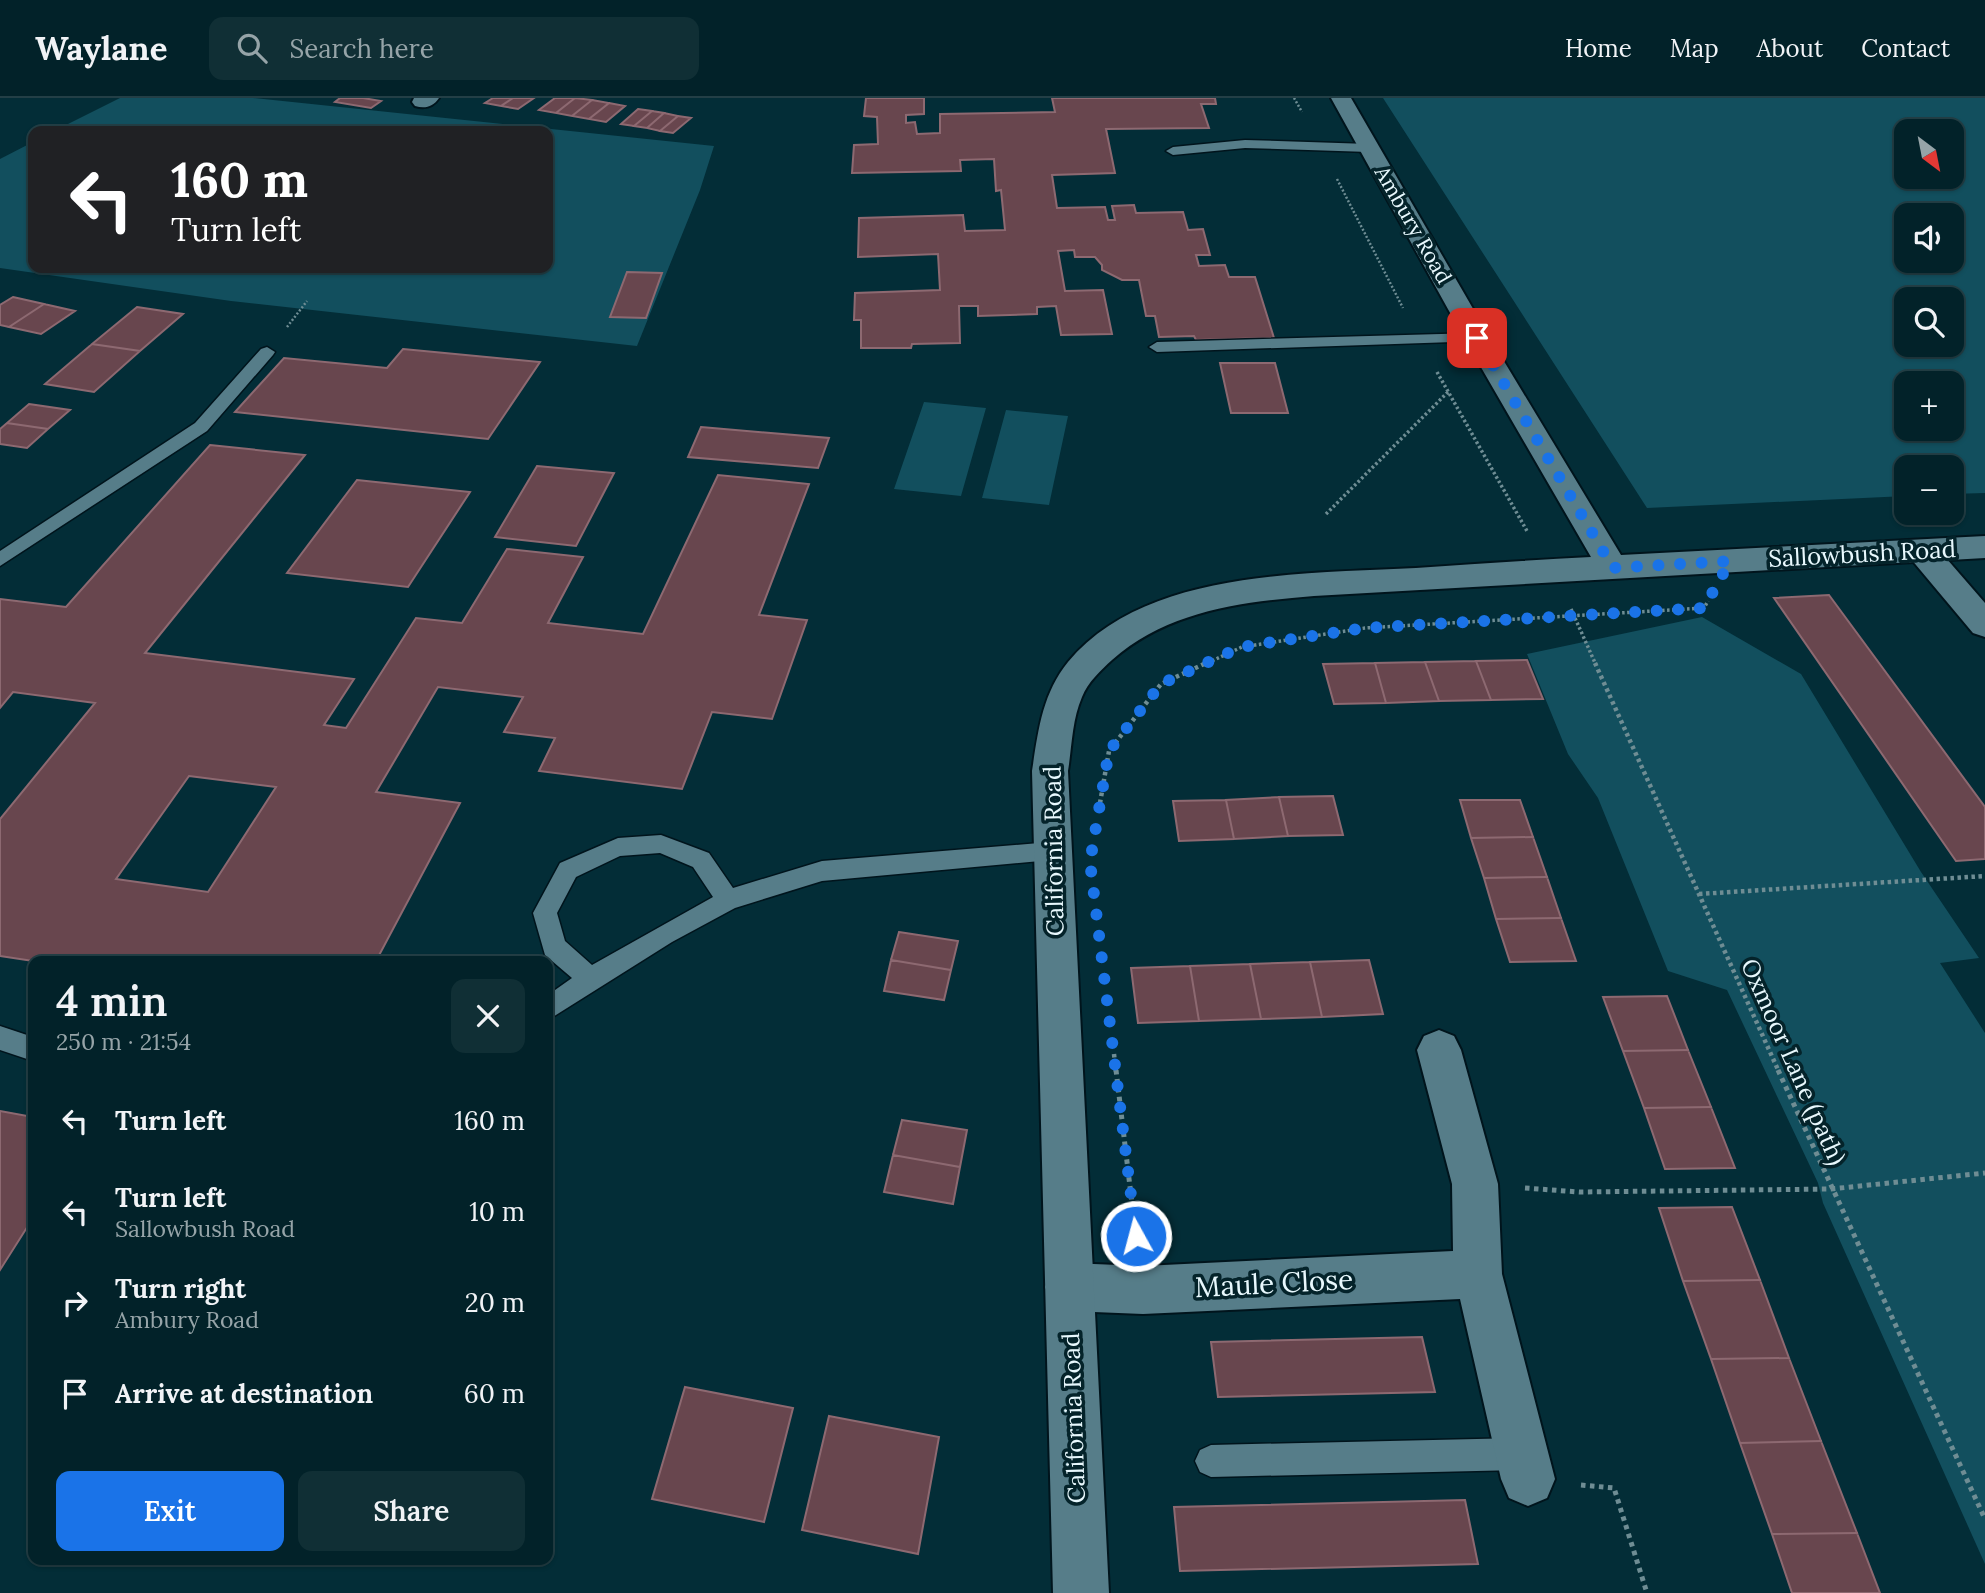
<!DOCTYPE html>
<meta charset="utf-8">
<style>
body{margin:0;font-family:Lora,serif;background:#102f35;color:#f1f3f6;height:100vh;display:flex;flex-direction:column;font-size:26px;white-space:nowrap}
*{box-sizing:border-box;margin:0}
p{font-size:23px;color:#96a4a8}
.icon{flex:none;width:38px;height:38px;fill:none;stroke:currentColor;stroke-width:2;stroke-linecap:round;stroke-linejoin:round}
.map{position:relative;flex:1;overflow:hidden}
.sheet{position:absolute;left:28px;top:858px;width:525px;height:609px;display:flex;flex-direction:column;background:#022229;border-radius:14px;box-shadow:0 2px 5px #0004,0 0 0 2px #233f46}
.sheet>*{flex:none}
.top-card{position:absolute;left:28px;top:28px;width:525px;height:147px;border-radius:14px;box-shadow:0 2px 5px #0004,0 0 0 2px #233f46;background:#202124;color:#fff;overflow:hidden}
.needle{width:46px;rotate:148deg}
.fabs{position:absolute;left:1894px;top:21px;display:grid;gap:14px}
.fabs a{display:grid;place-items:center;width:70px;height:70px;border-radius:14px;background:#022229;box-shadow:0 2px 5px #0004,0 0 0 2px #233f46;font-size:35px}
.pin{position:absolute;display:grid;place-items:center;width:60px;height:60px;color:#fff;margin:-30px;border-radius:14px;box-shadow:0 4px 10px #0006}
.me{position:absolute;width:77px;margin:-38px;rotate:353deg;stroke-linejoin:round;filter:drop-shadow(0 0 5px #0008)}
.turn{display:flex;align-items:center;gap:24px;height:147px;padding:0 28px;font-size:32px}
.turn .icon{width:91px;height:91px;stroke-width:2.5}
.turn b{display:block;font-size:49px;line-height:60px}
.round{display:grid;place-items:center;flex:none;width:74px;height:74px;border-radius:14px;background:#102f35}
.head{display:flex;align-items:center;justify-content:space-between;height:119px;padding:0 28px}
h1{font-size:42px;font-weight:600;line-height:52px}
.button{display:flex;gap:14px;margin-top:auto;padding:14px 28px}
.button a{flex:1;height:80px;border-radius:14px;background:#1a73e8;color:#fff;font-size:28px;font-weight:600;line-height:80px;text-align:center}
.button a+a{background:#102f35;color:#f1f3f6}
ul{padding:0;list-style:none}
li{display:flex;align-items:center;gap:21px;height:91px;padding:0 28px}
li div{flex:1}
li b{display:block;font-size:26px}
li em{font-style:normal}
header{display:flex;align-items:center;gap:42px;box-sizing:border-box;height:98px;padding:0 35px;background:#022229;border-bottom:2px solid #233f46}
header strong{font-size:33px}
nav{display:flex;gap:38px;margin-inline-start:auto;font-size:24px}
.search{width:490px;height:63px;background:#102f35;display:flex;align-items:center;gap:18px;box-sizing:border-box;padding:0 24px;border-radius:14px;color:#96a4a8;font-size:26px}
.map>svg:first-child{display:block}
.green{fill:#124f5e;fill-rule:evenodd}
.building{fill:#68464e;stroke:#8d6971;stroke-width:2;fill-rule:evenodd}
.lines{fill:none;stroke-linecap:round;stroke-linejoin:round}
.service-casing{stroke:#00141c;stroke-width:3}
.minor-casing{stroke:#00141c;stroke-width:4}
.tertiary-casing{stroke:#00141c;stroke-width:4}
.path-far3{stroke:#6f8d94;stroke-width:2.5;stroke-dasharray:2 2;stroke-linecap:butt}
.path-far2{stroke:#6f8d94;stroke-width:3.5;stroke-dasharray:2.5 2.5;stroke-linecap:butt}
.path-far1{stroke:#6f8d94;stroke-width:4.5;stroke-dasharray:3.5 3.5;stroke-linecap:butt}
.path{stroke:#6f8d94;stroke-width:5;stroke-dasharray:4.5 4.5;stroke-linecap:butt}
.service{fill:#567d89;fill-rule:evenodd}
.minor{fill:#567d89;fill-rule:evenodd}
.tertiary{fill:#567d89;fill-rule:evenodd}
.route{stroke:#1a73e8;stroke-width:12;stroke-dasharray:0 21.6}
.labels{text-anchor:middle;stroke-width:7;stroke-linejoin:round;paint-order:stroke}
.far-street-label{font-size:21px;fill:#e8f8fd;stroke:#04232a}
.street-label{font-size:24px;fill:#e8f8fd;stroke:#04232a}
.near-street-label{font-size:28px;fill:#e8f8fd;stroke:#04232a}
</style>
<header>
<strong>Waylane</strong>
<div class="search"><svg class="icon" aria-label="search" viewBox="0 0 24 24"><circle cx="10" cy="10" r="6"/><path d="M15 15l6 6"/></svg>Search here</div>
<nav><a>Home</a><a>Map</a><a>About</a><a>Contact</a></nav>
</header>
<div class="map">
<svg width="1985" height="1495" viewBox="0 0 1985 1495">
<rect width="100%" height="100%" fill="#032d37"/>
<!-- green -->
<path class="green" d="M120,0H253L714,48L700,92L637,248L231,203L0,170V61L33,44V170H548V33H54Z
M1383,0H1985V395L1951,396V369H1906V398L1647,410ZM1906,33H1951V79H1906ZM1906,117H1951V163H1906ZM1906,201H1951V247H1906ZM1906,285H1951V331H1906Z
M924,304L986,310L961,398L894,391Z
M1006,312L1068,318L1049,407L982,400Z
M1702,519L1801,576L1921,774L1979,860L1940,865L1985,935V1466L1823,1105L1818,1085L1727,892L1668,873L1598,700L1568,656L1527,556Z"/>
<!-- building -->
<path class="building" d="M340,0H363L381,3L371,10L335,4Z
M493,0H513L501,8L485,5Z
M513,0H534L518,11L501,8Z
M555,0H575L556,15L539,12Z
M575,0L592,2L572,18L556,15Z
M866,0H924V16L906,17V25L915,24L917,36L940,35V16L1055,14L1052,0H1215L1216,6H1201L1209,30L1106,31L1115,75L1052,77L1057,110L1105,109L1108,122H1115L1112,108L1134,107L1136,115L1183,114L1188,132L1203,131L1210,157H1196L1199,168L1225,167L1229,179H1255L1274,240L1196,242L1194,238L1159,239L1155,218H1146L1139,182H1122L1102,172V167L1095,159H1075L1074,152L1058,153L1065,193L1103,192L1112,236L1061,237L1056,208L1037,209V216L978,218V208H959L960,245L912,246L911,250H861V222H854L855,195L940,192L938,156L858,159L859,120L963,117L965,133L1005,132L1001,92L996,93L994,61L960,62L961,73L852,75L854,47L878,46L877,19L864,18Z
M592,2L609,5L589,21L572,18Z
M609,5L625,8L606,24L589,21Z
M638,11L652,13L634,28L621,26Z
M652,13L664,15L647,30L634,28Z
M664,15L678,18L660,33L647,30Z
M678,18L691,20L673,35L660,33Z
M627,174L662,175L646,220L610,219Z
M13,199L44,206L9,229L0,227V207Z
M44,206L75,213L41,236L9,229Z
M137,209L183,216L140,253L92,246Z
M92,246L140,253L94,294L45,286Z
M403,251L540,264L488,341L235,314L284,260L387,270Z
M1220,265H1275L1288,315H1231Z
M29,306L70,312L48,331L7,325Z
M7,325L48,331L27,350L0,346V331Z
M701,329L829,340L818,370L688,359Z
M210,347L305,357L145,555L354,581L324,627L346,630L416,520L462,525L507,451L583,459L548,525L643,536L718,377L809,386L759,517L807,522L772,621L712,614L682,691L539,673L555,640L504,634L523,599L438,589L376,694L460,705L376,863H33L0,858V721L95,605L13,594L0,610V501L66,509ZM189,678L276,689L208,794L116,781Z
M537,368L614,375L576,448L495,439Z
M357,382L470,394L408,489L287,475Z
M1829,497L1985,709V761L1956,763L1774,500Z
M1527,562L1543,601L1491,602L1476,563Z
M1476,563L1491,602L1439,603L1425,564Z
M1425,564L1439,603L1386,605L1375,565Z
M1375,565L1386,605L1334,606L1323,566Z
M1333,698L1343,737L1288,738L1279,699Z
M1279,699L1288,738L1234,741L1226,702Z
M1226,702L1234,741L1179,743L1173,703Z
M1460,702H1520L1533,739L1471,740Z
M1533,739L1547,779L1484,780L1471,740Z
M1547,779L1561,820L1496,821L1484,780Z
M1561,820L1576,863L1510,864L1496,821Z
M899,834L958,843L951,872L891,862Z
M891,862L951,872L944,902L884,893Z
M1369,862L1383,916L1322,919L1310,864Z
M1310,864L1322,919L1261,921L1250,866Z
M1250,866L1261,921L1199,923L1190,868Z
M1190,868L1199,923L1138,925L1131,870Z
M1667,898L1688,952L1623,953L1603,899Z
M1688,952L1711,1009L1644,1010L1623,953Z
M1711,1009L1735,1070L1665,1071L1644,1010Z
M0,1013L33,1019V1120L0,1172Z
M902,1022L967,1032L960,1069L893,1057Z
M893,1057L960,1069L953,1106L884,1094Z
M1732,1109L1760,1182L1683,1183L1659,1110Z
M1760,1182L1789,1260L1711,1261L1683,1183Z
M1422,1239L1435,1294L1218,1299L1211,1244Z
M1789,1260L1821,1343L1740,1345L1711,1261Z
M685,1289L793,1310L764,1424L652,1401Z
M829,1318L939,1339L918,1456L802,1432Z
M1821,1343L1857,1435L1772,1436L1740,1345Z
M1465,1402L1478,1466L1180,1473L1174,1409Z
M1857,1435L1880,1495H1792L1772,1436Z"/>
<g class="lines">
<!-- service casing -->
<g class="service-casing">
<path id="service" d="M1245,42L1369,46L1376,50L1369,54L1245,50L1173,57L1166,53L1173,49Z
M1477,235L1483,237L1485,240L1483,243L1157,254L1149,249L1157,244Z
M267,249L275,254L273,257L207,333L0,468V453L195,325L261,251Z
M661,737L709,755L733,790L822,763L1051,744L1059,746L1062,753L1059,760L1051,762L822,783L735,810L672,844L548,922V897L572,880L545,857L533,815L560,765L618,740ZM660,755L693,769L713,799L592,867L565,843L557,815L576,779L620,758Z
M0,928L33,939V963L0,952Z
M1520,1340L1531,1345L1536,1356L1531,1367L1520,1372L1211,1379L1200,1374L1195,1363L1200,1352L1211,1347Z"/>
</g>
<!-- minor casing -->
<g class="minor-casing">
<path id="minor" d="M414,0H439C433,9 425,11 415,8L412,4Z
M1922,442L1933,445L1985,505V539L1973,535L1911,461L1906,453L1911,445Z
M1439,932L1454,938L1461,952L1498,1086L1502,1176L1555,1381L1547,1400L1528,1408L1509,1400L1501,1381L1460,1201L1143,1216L1069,1213L1052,1206L1045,1189L1052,1172L1069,1165L1143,1168L1453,1153L1452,1086L1417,952L1424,938Z"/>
</g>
<!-- tertiary casing -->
<g class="tertiary-casing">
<path id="tertiary" d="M1331,0H1351L1490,240L1621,457L1985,438V460L1314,498C1242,504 1169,512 1112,562C1101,572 1088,584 1082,599C1072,622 1072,648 1068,673L1109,1495H1053L1032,673C1038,634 1042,596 1068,564C1145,471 1306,476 1416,470C1474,466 1532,462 1591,459L1464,240Z"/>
</g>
<!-- path-far3 -->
<path class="path-far3" d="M1294,0L1302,14
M1337,81L1403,210
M287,229L307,203"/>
<!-- path-far2 -->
<path class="path-far2" d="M1437,274L1527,433
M1326,416L1448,294
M1571,511L1596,567
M1203,567L1242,549L1365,530L1704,510L1708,503"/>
<!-- path-far1 -->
<path class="path-far1" d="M1595,565L1779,974
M1100,705L1109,653L1161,586L1206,565
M1699,796L1985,778
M1114,956L1116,974"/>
<!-- path -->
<path class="path" d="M1116,972L1136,1139
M1778,972L1985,1421
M1525,1090L1579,1094L1831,1091L1985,1075
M1581,1387L1614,1390L1647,1495"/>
<!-- service -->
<use href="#service" class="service"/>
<!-- minor -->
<use href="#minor" class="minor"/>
<!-- tertiary -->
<use href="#tertiary" class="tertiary"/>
</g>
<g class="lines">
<!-- route -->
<path class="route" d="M1136,1138L1090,764L1109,653L1161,586L1241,549L1364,530L1704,510L1730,463L1613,470L1477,240"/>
</g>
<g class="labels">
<!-- far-street labels -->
<g class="far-street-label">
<text transform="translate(1413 127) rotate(60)" y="7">Ambury Road</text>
</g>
<!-- street labels -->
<g class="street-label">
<text transform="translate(1862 456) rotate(-3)" y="8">Sallowbush Road</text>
<text transform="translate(1054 753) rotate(-91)" y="8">California Road</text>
<text transform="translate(1793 964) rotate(66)" y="8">Oxmoor Lane (path)</text>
<text transform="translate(1074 1320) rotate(-92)" y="8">California Road</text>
</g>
<!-- near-street labels -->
<g class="near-street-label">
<text transform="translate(1274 1185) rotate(-3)" y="10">Maule Close</text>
</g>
</g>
</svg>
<div class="fabs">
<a><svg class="needle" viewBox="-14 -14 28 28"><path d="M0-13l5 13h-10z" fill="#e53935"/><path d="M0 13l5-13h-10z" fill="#96a4a8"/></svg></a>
<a><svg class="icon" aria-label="sound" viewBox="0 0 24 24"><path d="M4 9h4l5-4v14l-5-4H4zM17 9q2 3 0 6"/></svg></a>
<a><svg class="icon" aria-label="search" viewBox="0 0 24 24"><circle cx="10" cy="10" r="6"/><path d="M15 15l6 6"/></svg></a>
<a>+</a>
<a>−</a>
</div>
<div class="pin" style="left:1477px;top:240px;background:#d93025"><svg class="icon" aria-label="arrive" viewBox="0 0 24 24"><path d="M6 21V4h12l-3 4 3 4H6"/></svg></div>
<svg class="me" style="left:1136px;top:1138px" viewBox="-20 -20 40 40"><circle r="17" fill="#1a73e8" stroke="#fff" stroke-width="3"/><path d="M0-11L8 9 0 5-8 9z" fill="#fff"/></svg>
<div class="top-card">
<div class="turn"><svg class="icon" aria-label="left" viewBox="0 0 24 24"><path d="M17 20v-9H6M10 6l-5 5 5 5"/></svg><div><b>160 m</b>Turn left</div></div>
</div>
<section class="sheet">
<div class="head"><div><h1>4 min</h1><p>250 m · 21:54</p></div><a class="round"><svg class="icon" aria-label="close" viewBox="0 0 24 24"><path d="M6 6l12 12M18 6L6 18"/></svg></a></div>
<ul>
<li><svg class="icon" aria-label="left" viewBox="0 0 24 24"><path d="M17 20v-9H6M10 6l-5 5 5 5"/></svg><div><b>Turn left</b></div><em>160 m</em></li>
<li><svg class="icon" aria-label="left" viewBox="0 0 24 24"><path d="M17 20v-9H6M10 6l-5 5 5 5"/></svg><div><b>Turn left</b><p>Sallowbush Road</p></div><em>10 m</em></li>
<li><svg class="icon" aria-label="right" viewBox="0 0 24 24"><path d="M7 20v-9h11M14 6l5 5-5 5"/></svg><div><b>Turn right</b><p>Ambury Road</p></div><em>20 m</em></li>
<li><svg class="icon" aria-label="arrive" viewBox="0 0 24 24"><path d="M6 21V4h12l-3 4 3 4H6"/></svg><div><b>Arrive at destination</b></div><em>60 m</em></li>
</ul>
<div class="button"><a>Exit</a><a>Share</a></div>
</section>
</div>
